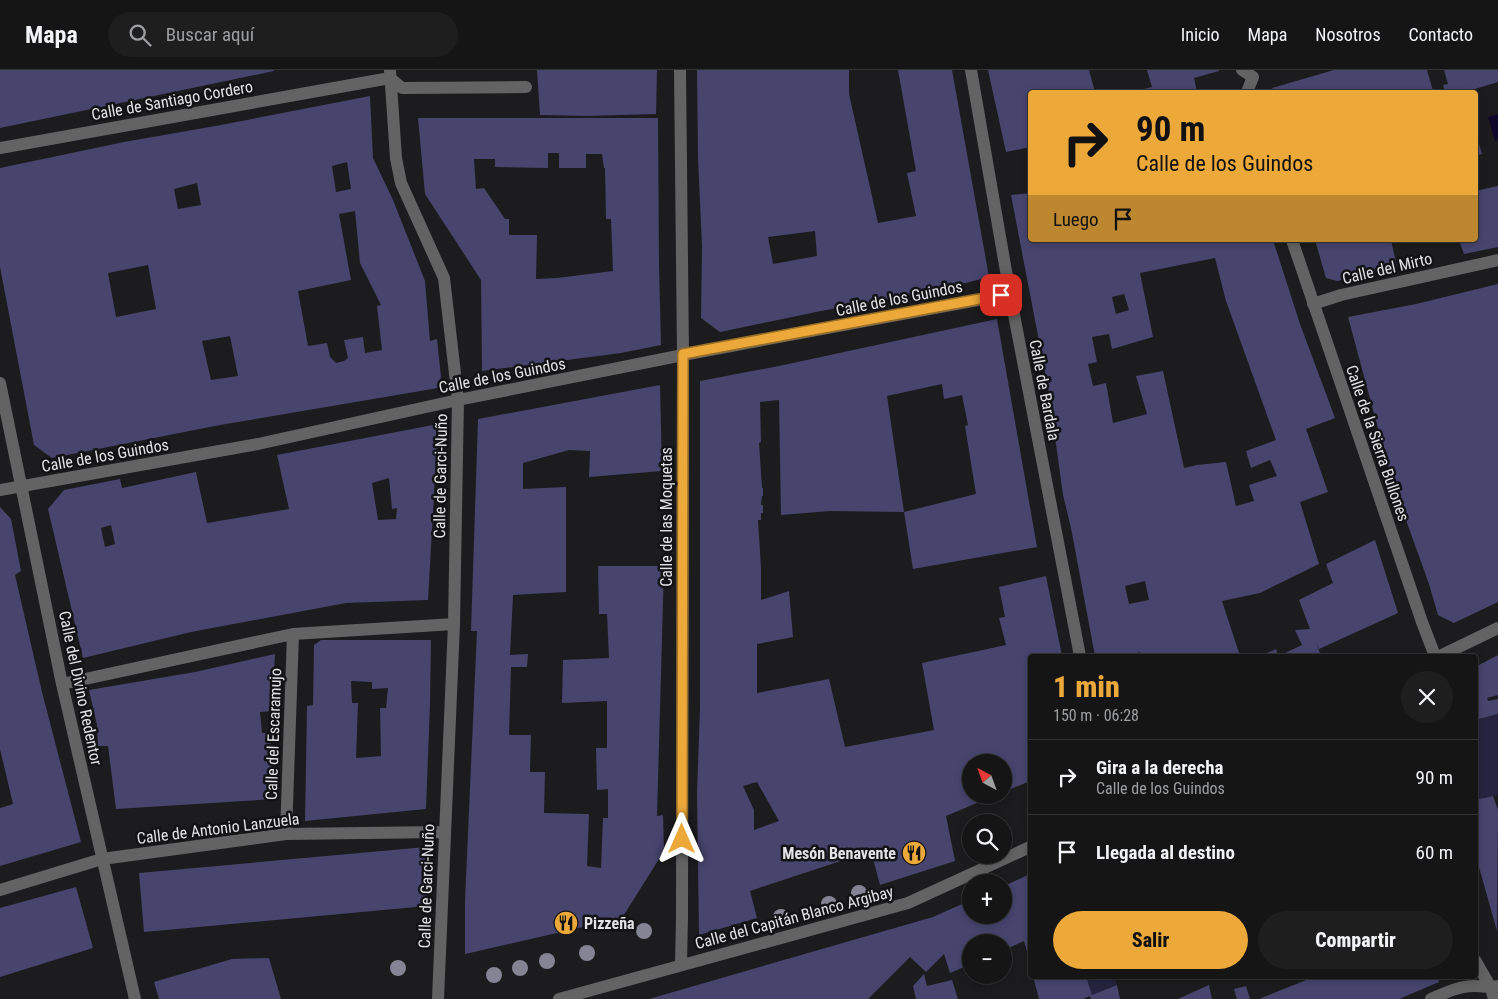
<!DOCTYPE html>
<html lang="es">
<meta charset="utf-8">
<style>
body{margin:0;font-family:"Roboto Condensed",sans-serif;background:#1e1e1f;color:#f1f3f6;height:100vh;display:flex;flex-direction:column;font-size:19px;white-space:nowrap}
*{box-sizing:border-box;margin:0}
p{font-size:16px;color:#9d9fa1}
.icon{flex:none;width:28px;height:28px;fill:none;stroke:currentColor;stroke-width:2;stroke-linecap:round;stroke-linejoin:round}
.map{position:relative;flex:1;overflow:hidden}
.drawer{position:absolute;left:1028px;top:584px;width:450px;height:325px;display:flex;flex-direction:column;background:#151516;border-radius:5px;box-shadow:0 2px 8px #0003,0 0 0 1px #343435}
.drawer>*{flex:none}
.guide{position:absolute;left:1028px;top:20px;width:450px;height:152px;border-radius:5px;box-shadow:0 2px 8px #0003,0 0 0 1px #343435;background:#eca93a;color:#111;overflow:hidden}
.needle{width:32px;rotate:319deg}
.tools{position:absolute;left:962px;top:684px;display:grid;gap:10px}
.tools a{display:grid;place-items:center;width:50px;height:50px;border-radius:50%;background:#151516;box-shadow:0 2px 8px #0003,0 0 0 1px #343435;font-size:25px}
.pin{position:absolute;display:grid;place-items:center;width:42px;height:42px;color:#fff;margin:-21px;border-radius:10px;box-shadow:0 2px 8px #0006}
.me{position:absolute;width:55px;margin:-28px;rotate:0deg;stroke-linejoin:round;filter:drop-shadow(0 0 4px #0008)}
.turn{display:flex;align-items:center;gap:18px;height:105px;padding:0 25px;font-size:22px}
.turn .icon{width:65px;height:65px;stroke-width:2.5}
.turn b{display:block;font-size:35px;line-height:42px}
.then{display:flex;align-items:center;height:48px;padding:0 25px;background:#0003;gap:10px;font-size:19px}
.round{display:grid;place-items:center;flex:none;width:52px;height:52px;border-radius:26px;background:#1e1e1f}
.overview{display:flex;align-items:center;justify-content:space-between;height:85px;padding:0 25px}
h1{font-size:30px;font-weight:800;line-height:38px;color:#eca93a}
.button{display:flex;gap:10px;margin-top:auto;padding:10px 25px}
.button a{flex:1;height:58px;border-radius:30px;background:#eca93a;color:#111;font-size:20px;font-weight:800;line-height:58px;text-align:center}
.button a+a{background:#1e1e1f;color:#f1f3f6}
ul{padding:0;list-style:none}
li{display:flex;align-items:center;gap:15px;height:75px;padding:0 25px;border-top:1px solid #343435}
li div{flex:1}
li b{display:block;font-size:19px}
li em{font-style:normal}
header{display:flex;align-items:center;gap:30px;box-sizing:border-box;height:70px;padding:0 25px;background:#151516;border-bottom:1px solid #343435}
header strong{font-size:24px}
nav{display:flex;gap:28px;margin-inline-start:auto;font-size:18px}
.search{width:350px;height:45px;background:#1e1e1f;display:flex;align-items:center;gap:12px;box-sizing:border-box;padding:0 18px;border-radius:28px;color:#9d9fa1;font-size:19px}
.map>svg:first-child{display:block}
.green{fill:#25233f}
.water{fill:#0e062b}
.building{fill:#47446e;fill-rule:evenodd}
.lines{fill:none;stroke-linecap:round;stroke-linejoin:round}
.street{stroke:#636364;stroke-width:12}
.tree{fill:#848495}
.route-casing{stroke:#996e26;stroke-width:12}
.route{stroke:#eca93a;stroke-width:9}
.labels{text-anchor:middle;stroke-width:5;stroke-linejoin:round;paint-order:stroke}
.street-label{font-size:16px;fill:#e3e3e5;stroke:#131315}
.poi-label{font-size:16px;font-weight:bold;fill:#e3e3e5;stroke:#131315;text-anchor:end}
</style>
<header>
<strong>Mapa</strong>
<div class="search"><svg class="icon" aria-label="search" viewBox="0 0 24 24"><circle cx="10" cy="10" r="6"/><path d="M15 15l6 6"/></svg>Buscar aquí</div>
<nav><a>Inicio</a><a>Mapa</a><a>Nosotros</a><a>Contacto</a></nav>
</header>
<div class="map">
<svg width="1498" height="929" viewBox="0 0 1498 929">
<rect width="100%" height="100%" fill="#1c1c1e"/>
<!-- green -->
<path class="green" d="M1498,644V725L1475,730V650Z
M1086,906H1114L1117,915L1092,925Z"/>
<!-- water -->
<path class="water" d="M1498,44V70L1495,71L1488,47Z"/>
<!-- building -->
<path class="building" d="M0,0H274V1L0,58Z
M537,0H657L656,44L587,46L540,45Z
M697,0H849V24L878,153L916,146L907,103L916,101L898,0H952L989,207L934,221L821,241L720,262L701,248L702,176L698,88ZM815,161L817,186L773,194L768,167Z
M988,0H1089L1095,22H1030V77L1006,82Z
M1147,0H1219V1L1194,8L1197,22H1130L1152,17Z
M1334,0H1427L1433,21L1274,22L1272,18Z
M1444,0H1498V12L1465,22H1445L1443,15L1448,14Z
M370,26L373,88L393,130L425,211L430,271L437,269L441,307L438,318L220,355L52,388L34,375L0,197V98L124,72L221,55ZM347,92L351,119L336,122L332,96ZM197,113L201,135L178,139L174,119ZM355,141L360,193L381,235L377,236L382,280L365,283L363,267L344,270L348,288L344,291L336,293L330,287L327,273L308,276L298,221L351,210L339,144ZM148,195L156,239L116,247L108,203ZM230,266L238,306L211,310L202,271Z
M418,48H658L659,196L661,275L621,283L482,301L481,210L425,124ZM548,83H559V98H586V84H602L604,98H605L606,149H611L613,201L557,208L536,209L537,165H509V149H505L484,118L476,119L474,89H495V97L548,98Z
M1475,60L1482,84L1475,86Z
M1498,116V177L1464,184L1459,170H1475V121Z
M1030,123V170H1273L1300,254L1335,348L1306,359L1328,422L1300,432L1319,494L1260,523L1222,531L1240,586H1141L1140,582L1129,586H1095L1071,458L1063,425L1049,323L1011,125ZM1215,188L1226,231L1276,370L1246,381L1251,398L1270,390L1277,406L1249,415L1254,431L1236,436L1226,392L1197,395L1184,398L1163,301L1136,306L1147,344L1113,353L1106,313L1093,316L1088,294L1097,292L1092,267L1109,264L1112,279L1153,267L1140,203ZM1124,224L1129,240L1116,244L1112,227ZM1145,511L1149,530L1129,534L1125,516Z
M1315,170H1391L1397,197L1337,211L1326,208Z
M1498,214V532L1454,553L1438,545L1429,514L1393,414L1348,247L1416,234Z
M997,249L1037,477L913,499L904,442L976,424L965,356L968,355L962,325L944,329L942,314L887,326L904,442L830,441L781,445L779,330L760,332L761,372L759,373L762,418H763V426H762L761,435H763V443H761V450H758L761,498V530L789,521L793,567L757,574V623L829,609L845,677L934,660L922,593L1006,575L999,548L1005,547L999,517L1046,506L1062,586H1030V711L1004,722V692H971V725H996L946,746L955,791L880,815L871,781L750,821L757,848L699,865L697,723L700,638V311L779,296ZM757,712L779,751L754,760V740L743,716Z
M660,315L662,401L589,407L590,381L569,380L523,393V419L566,417V522L513,525L510,585L528,584L527,597H511L509,665H531L530,702H545L544,743L589,744L587,796L601,798L603,748H608V719L597,720L596,678H607V631L562,633L563,590L609,588L607,544H599L598,496H664L657,746L663,745L664,781L622,848L465,884V830L477,561H471L478,349Z
M438,354L428,530L346,533L191,562L83,588L48,439L64,420L120,409L122,418L196,402L207,453L289,439L277,385ZM389,408L392,439L397,438L396,449L378,450L372,413ZM111,455L115,474L105,477L101,458Z
M0,437L11,449L21,501L15,505L42,622L81,772L0,796V738L13,734L0,679Z
M1375,470L1398,543L1319,579L1316,572L1321,586H1279L1302,575L1295,560L1310,559L1299,530L1333,513L1326,494Z
M321,570H431L430,634L426,739L305,751L307,636L313,635L314,575ZM351,611L372,612V619L388,618L386,638H380L381,686L356,688L358,633H352Z
M1276,579L1278,586H1260Z
M275,584L272,641L260,642L262,663H270L274,729L116,739L108,676H98L97,655L89,620L195,602Z
M1498,585V625L1487,628L1488,631L1498,629V644L1475,650V597Z
M1493,726L1498,740L1497,861L1475,783V730Z
M426,777L427,836L144,862L139,803Z
M1030,804V892L1024,871L1004,880V872H971V894L950,903L944,884L926,902L910,887L868,929H649L933,847L971,830V845H1004V816Z
M76,817L93,878L0,907V838Z
M269,888L281,929H159L154,912L232,889Z
M924,904L927,916L952,910L958,929H916L913,916Z
M1033,906H1086L1092,925L1117,915L1120,929H1091L1090,926L1083,929H1039Z
M1316,906H1438L1439,912L1399,929H1259Z
M1209,915L1212,929H1178Z
M1246,916L1250,929H1237L1234,919Z"/>
<g class="lines">
<!-- street -->
<path class="street" d="M390,0L396,88L401,113L444,208L458,330L454,554L438,929
M680,0L683,285L682,847L681,895
M971,0L1010,224L1080,586
M1242,0L1253,7
M390,8L402,18L526,17
M1247,22L1253,7
M0,78L390,8
M1292,170L1422,552L1435,586
M1313,234L1341,225L1498,190
M0,313L62,614L135,929
M0,420L258,374L458,330L683,285L1010,224
M1440,586L1498,558
M62,614L293,564L454,554
M286,764L293,564
M0,820L102,789L286,764L444,762
M1475,890L1491,918L1494,929
M559,929L908,833L1030,777
M1431,929C1445,923 1459,916 1474,916C1483,916 1489,918 1498,916"/>
</g>
<!-- trees -->
<g class="tree">
<circle cx="859" cy="823" r="8"/>
<circle cx="829" cy="834" r="8"/>
<circle cx="781" cy="847" r="8"/>
<circle cx="644" cy="861" r="8"/>
<circle cx="587" cy="883" r="8"/>
<circle cx="547" cy="891" r="8"/>
<circle cx="398" cy="898" r="8"/>
<circle cx="520" cy="898" r="8"/>
<circle cx="494" cy="905" r="8"/>
</g>
<g class="lines">
<!-- route casing -->
<g class="route-casing">
<path id="route" d="M682,769L683,284L1001,225"/>
</g>
<!-- route -->
<use href="#route" class="route"/>
</g>
<!-- icons -->
<defs>
<g id="restaurant-disc" transform="scale(1.25)"><circle r="9.5" fill="#eca93a" stroke="#131315"/><path d="M-5-6h1v4h1v-4h1v4h1v-4h1v5L-1.5 .5V6h-2V.5L-5-1ZM5-6V6H3V1.5H1.5Q1.5-4 5-6Z" fill="#111"/></g>
</defs>
<g fill-rule="evenodd">
<use href="#restaurant-disc" x="914" y="783"/>
<use href="#restaurant-disc" x="566" y="853"/>
</g>
<g class="labels">
<!-- street labels -->
<g class="street-label">
<text transform="translate(172 30) rotate(-10)" y="6">Calle de Santiago Cordero</text>
<text transform="translate(1387 198) rotate(-13)" y="6">Calle del Mirto</text>
<text transform="translate(899 228) rotate(-11)" y="6">Calle de los Guindos</text>
<text transform="translate(502 305) rotate(-11)" y="6">Calle de los Guindos</text>
<text transform="translate(1045 320) rotate(79)" y="6">Calle de Bardala</text>
<text transform="translate(1378 373) rotate(71)" y="6">Calle de la Sierra Bullones</text>
<text transform="translate(105 385) rotate(-10)" y="6">Calle de los Guindos</text>
<text transform="translate(440 406) rotate(-89)" y="6">Calle de Garci-Nuño</text>
<text transform="translate(666 447) rotate(-90)" y="6">Calle de las Moquetas</text>
<text transform="translate(81 618) rotate(78)" y="6">Calle del Divino Redentor</text>
<text transform="translate(273 664) rotate(-88)" y="6">Calle del Escaramujo</text>
<text transform="translate(218 758) rotate(-7)" y="6">Calle de Antonio Lanzuela</text>
<text transform="translate(426 816) rotate(-88)" y="6">Calle de Garci-Nuño</text>
<text transform="translate(794 847) rotate(-15)" y="6">Calle del Capitán Blanco Argibay</text>
</g>
<!-- poi labels -->
<g class="poi-label">
<text x="896" y="789">Mesón Benavente</text>
<text x="584" y="859" text-anchor="start">Pizzeña</text>
</g>
</g>
</svg>
<div class="tools">
<a><svg class="needle" viewBox="-14 -14 28 28"><path d="M0-13l5 13h-10z" fill="#e53935"/><path d="M0 13l5-13h-10z" fill="#9d9fa1"/></svg></a>
<a><svg class="icon" aria-label="search" viewBox="0 0 24 24"><circle cx="10" cy="10" r="6"/><path d="M15 15l6 6"/></svg></a>
<a>+</a>
<a>−</a>
</div>
<div class="pin" style="left:1001px;top:225px;background:#d93025"><svg class="icon" aria-label="arrive" viewBox="0 0 24 24"><path d="M6 21V4h12l-3 4 3 4H6"/></svg></div>
<svg class="me" style="left:682px;top:769px" viewBox="-20 -20 40 40"><path d="M0-17L14 15 0 8-14 15z" fill="#eca93a" stroke="#fff" stroke-width="4"/></svg>
<div class="guide">
<div class="turn"><svg class="icon" aria-label="right" viewBox="0 0 24 24"><path d="M7 20v-9h11M14 6l5 5-5 5"/></svg><div><b>90 m</b>Calle de los Guindos</div></div>
<div class="then">Luego<svg class="icon" aria-label="arrive" viewBox="0 0 24 24"><path d="M6 21V4h12l-3 4 3 4H6"/></svg></div>
</div>
<section class="drawer">
<div class="overview"><div><h1>1 min</h1><p>150 m · 06:28</p></div><a class="round"><svg class="icon" aria-label="close" viewBox="0 0 24 24"><path d="M6 6l12 12M18 6L6 18"/></svg></a></div>
<ul>
<li><svg class="icon" aria-label="right" viewBox="0 0 24 24"><path d="M7 20v-9h11M14 6l5 5-5 5"/></svg><div><b>Gira a la derecha</b><p>Calle de los Guindos</p></div><em>90 m</em></li>
<li><svg class="icon" aria-label="arrive" viewBox="0 0 24 24"><path d="M6 21V4h12l-3 4 3 4H6"/></svg><div><b>Llegada al destino</b></div><em>60 m</em></li>
</ul>
<div class="button"><a>Salir</a><a>Compartir</a></div>
</section>
</div>
